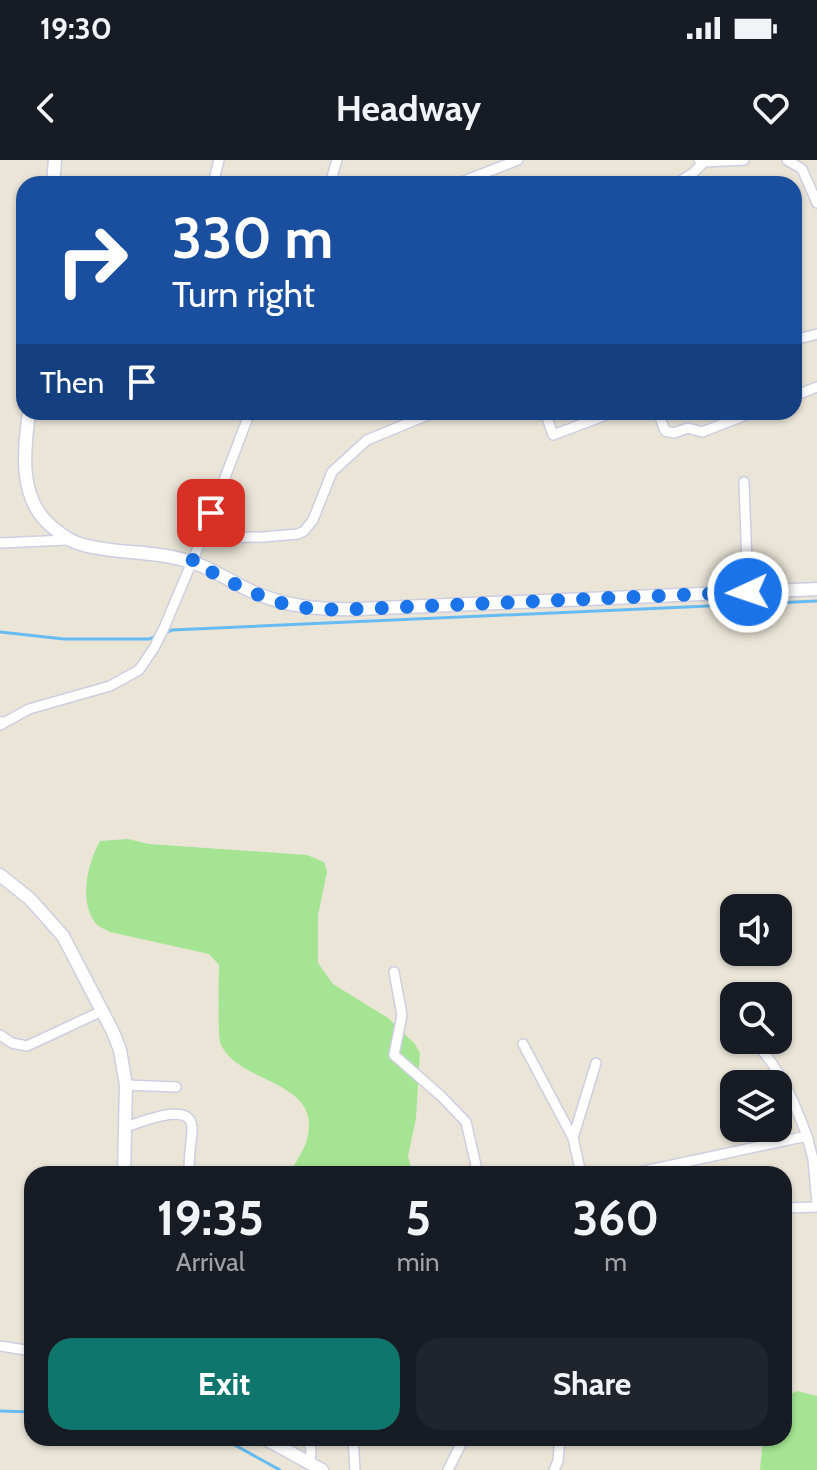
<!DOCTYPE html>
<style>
body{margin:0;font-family:Cabin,sans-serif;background:#20242c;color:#f1f3f6;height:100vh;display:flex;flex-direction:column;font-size:30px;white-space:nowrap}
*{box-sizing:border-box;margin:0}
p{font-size:26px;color:#9ea1a6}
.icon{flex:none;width:44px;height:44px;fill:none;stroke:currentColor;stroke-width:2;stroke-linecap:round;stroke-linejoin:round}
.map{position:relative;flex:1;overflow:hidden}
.panel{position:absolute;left:24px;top:1006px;width:768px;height:280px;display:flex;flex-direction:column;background:#171b24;border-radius:24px;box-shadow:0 2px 6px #0004}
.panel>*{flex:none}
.hud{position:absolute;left:16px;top:16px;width:786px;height:244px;border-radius:24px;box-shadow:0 2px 6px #0004;background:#1a4fa0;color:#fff;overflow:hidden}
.buttons{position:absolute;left:720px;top:734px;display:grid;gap:16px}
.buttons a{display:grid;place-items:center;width:72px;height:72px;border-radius:16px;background:#171b24;box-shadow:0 2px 6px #0004;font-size:40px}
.pin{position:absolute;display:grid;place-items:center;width:68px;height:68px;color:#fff;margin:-34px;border-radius:16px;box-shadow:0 4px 12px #0006}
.me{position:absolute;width:88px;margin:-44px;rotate:267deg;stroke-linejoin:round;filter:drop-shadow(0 0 6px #0008)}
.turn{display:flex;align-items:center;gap:28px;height:168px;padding:0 24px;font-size:36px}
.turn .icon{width:104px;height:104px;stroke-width:2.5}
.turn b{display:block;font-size:56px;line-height:68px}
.then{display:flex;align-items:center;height:76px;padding:0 24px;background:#0003;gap:16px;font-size:30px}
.eta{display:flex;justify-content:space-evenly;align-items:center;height:136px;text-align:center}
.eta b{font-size:48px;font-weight:700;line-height:56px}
.button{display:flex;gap:16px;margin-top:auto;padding:16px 24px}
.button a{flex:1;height:92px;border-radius:24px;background:#0f766e;color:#fff;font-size:32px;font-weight:700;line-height:92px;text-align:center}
.button a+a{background:#20242c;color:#f1f3f6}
.status{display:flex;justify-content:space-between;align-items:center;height:56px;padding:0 40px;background:#171b24;direction:ltr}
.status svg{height:22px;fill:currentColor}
header{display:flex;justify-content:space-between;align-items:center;height:104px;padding:0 24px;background:#171b24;font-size:36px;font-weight:700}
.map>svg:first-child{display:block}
.green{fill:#a4e492}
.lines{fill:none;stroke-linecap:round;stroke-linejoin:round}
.stream{stroke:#66bbf2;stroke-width:3}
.street-casing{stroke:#cdcee1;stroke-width:12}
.secondary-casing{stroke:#cdcee1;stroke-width:15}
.street{stroke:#fff;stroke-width:9}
.secondary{stroke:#fff;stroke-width:12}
.route{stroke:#1a73e8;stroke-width:14;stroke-dasharray:0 25.2}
</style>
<div class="status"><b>19:30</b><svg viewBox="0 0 49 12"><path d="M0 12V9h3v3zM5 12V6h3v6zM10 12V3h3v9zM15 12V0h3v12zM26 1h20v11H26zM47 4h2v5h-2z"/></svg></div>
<header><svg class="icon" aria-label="back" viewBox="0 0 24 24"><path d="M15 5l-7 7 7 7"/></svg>Headway<svg class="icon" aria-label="heart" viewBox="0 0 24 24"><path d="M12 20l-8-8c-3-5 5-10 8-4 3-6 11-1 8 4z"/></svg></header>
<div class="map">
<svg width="817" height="1310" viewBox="0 0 817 1310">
<rect width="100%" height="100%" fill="#ebe5d8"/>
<!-- green -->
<path class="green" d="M128,679L149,684L307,695L324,702L327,712L318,755V803L333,824L388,858L415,884L420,893L416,958L408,996L413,1014H290C295,1001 306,989 308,975C319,920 240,924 221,885C217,876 219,818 219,805L209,794L110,772C104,769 97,766 94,761C79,739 88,702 100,681Z
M797,1231L817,1236V1310H760L763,1278H784V1237Z"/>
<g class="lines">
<!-- stream -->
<path class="stream" d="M0,472L64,479H149L155,477
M166,473L172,470L817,441
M0,1251L32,1252
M222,1278L280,1310"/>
<!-- street casing -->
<g class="street-casing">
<path id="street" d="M699,0L704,2L744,0
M787,0L802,9L817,43
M213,24L219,0
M330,24L337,0
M456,24L518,0
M675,24L693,13L706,0
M794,180L817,174
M794,236L817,227
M545,252L553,275L614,252
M658,252L665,271L674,273L688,268L702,272L754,252
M744,322L748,432
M202,378L262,377L298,374L304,371L313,360L332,312L367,280L435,252
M0,383L67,380
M0,565L29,549L110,526L139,510L154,488L164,468L202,378L250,252
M394,812L402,855L394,895L441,936L466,962L476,1005L472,1014
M0,875L12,883L27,886L102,851
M523,884L573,978L581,1014
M126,925L176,927
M125,967C140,963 193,939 192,969C192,984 187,998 190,1014
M807,976L813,999L817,1044
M573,978L596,903
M630,1014L807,976C795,944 782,912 759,887
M784,1048L817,1047
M0,1186L32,1191
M305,1278L311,1288L310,1304
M353,1278L355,1310
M448,1310L464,1278
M554,1310L558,1301L560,1278"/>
</g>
<!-- secondary casing -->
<g class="secondary-casing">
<path id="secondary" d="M53,24L55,0
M29,252C24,291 18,338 51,366C63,376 72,383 88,386C121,394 158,391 191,402C212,408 231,422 251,431C286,447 321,450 358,449L817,429
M0,563H1
M0,715L30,739L63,776L113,872L120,890L126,925L124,1014
M264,1278L322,1310"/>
</g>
<!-- street -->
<use href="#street" class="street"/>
<!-- secondary -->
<use href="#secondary" class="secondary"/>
</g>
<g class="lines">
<!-- route -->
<path class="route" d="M211,353L192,402C223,417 255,437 289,445C312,450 335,450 358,449L748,432"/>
</g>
</svg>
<div class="buttons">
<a><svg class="icon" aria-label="sound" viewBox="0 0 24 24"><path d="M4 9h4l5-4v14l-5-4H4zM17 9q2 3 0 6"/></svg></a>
<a><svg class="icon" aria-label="search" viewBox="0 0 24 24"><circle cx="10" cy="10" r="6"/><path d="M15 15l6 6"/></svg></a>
<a><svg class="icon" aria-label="layers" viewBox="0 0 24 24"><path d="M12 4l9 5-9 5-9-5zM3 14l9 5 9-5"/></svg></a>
</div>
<div class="pin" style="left:211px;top:353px;background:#d93025"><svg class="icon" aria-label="arrive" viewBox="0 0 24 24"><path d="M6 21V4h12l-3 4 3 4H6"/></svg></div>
<svg class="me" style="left:748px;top:432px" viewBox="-20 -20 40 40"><circle r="17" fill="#1a73e8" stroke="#fff" stroke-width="3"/><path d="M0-11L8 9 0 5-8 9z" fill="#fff"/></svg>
<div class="hud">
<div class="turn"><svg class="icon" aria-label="right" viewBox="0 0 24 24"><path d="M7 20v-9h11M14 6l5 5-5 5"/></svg><div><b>330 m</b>Turn right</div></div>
<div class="then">Then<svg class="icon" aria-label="arrive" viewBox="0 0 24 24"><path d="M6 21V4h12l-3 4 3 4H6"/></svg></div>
</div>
<section class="panel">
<div class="eta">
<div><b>19:35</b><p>Arrival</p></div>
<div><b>5</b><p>min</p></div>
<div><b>360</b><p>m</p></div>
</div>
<div class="button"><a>Exit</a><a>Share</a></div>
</section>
</div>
